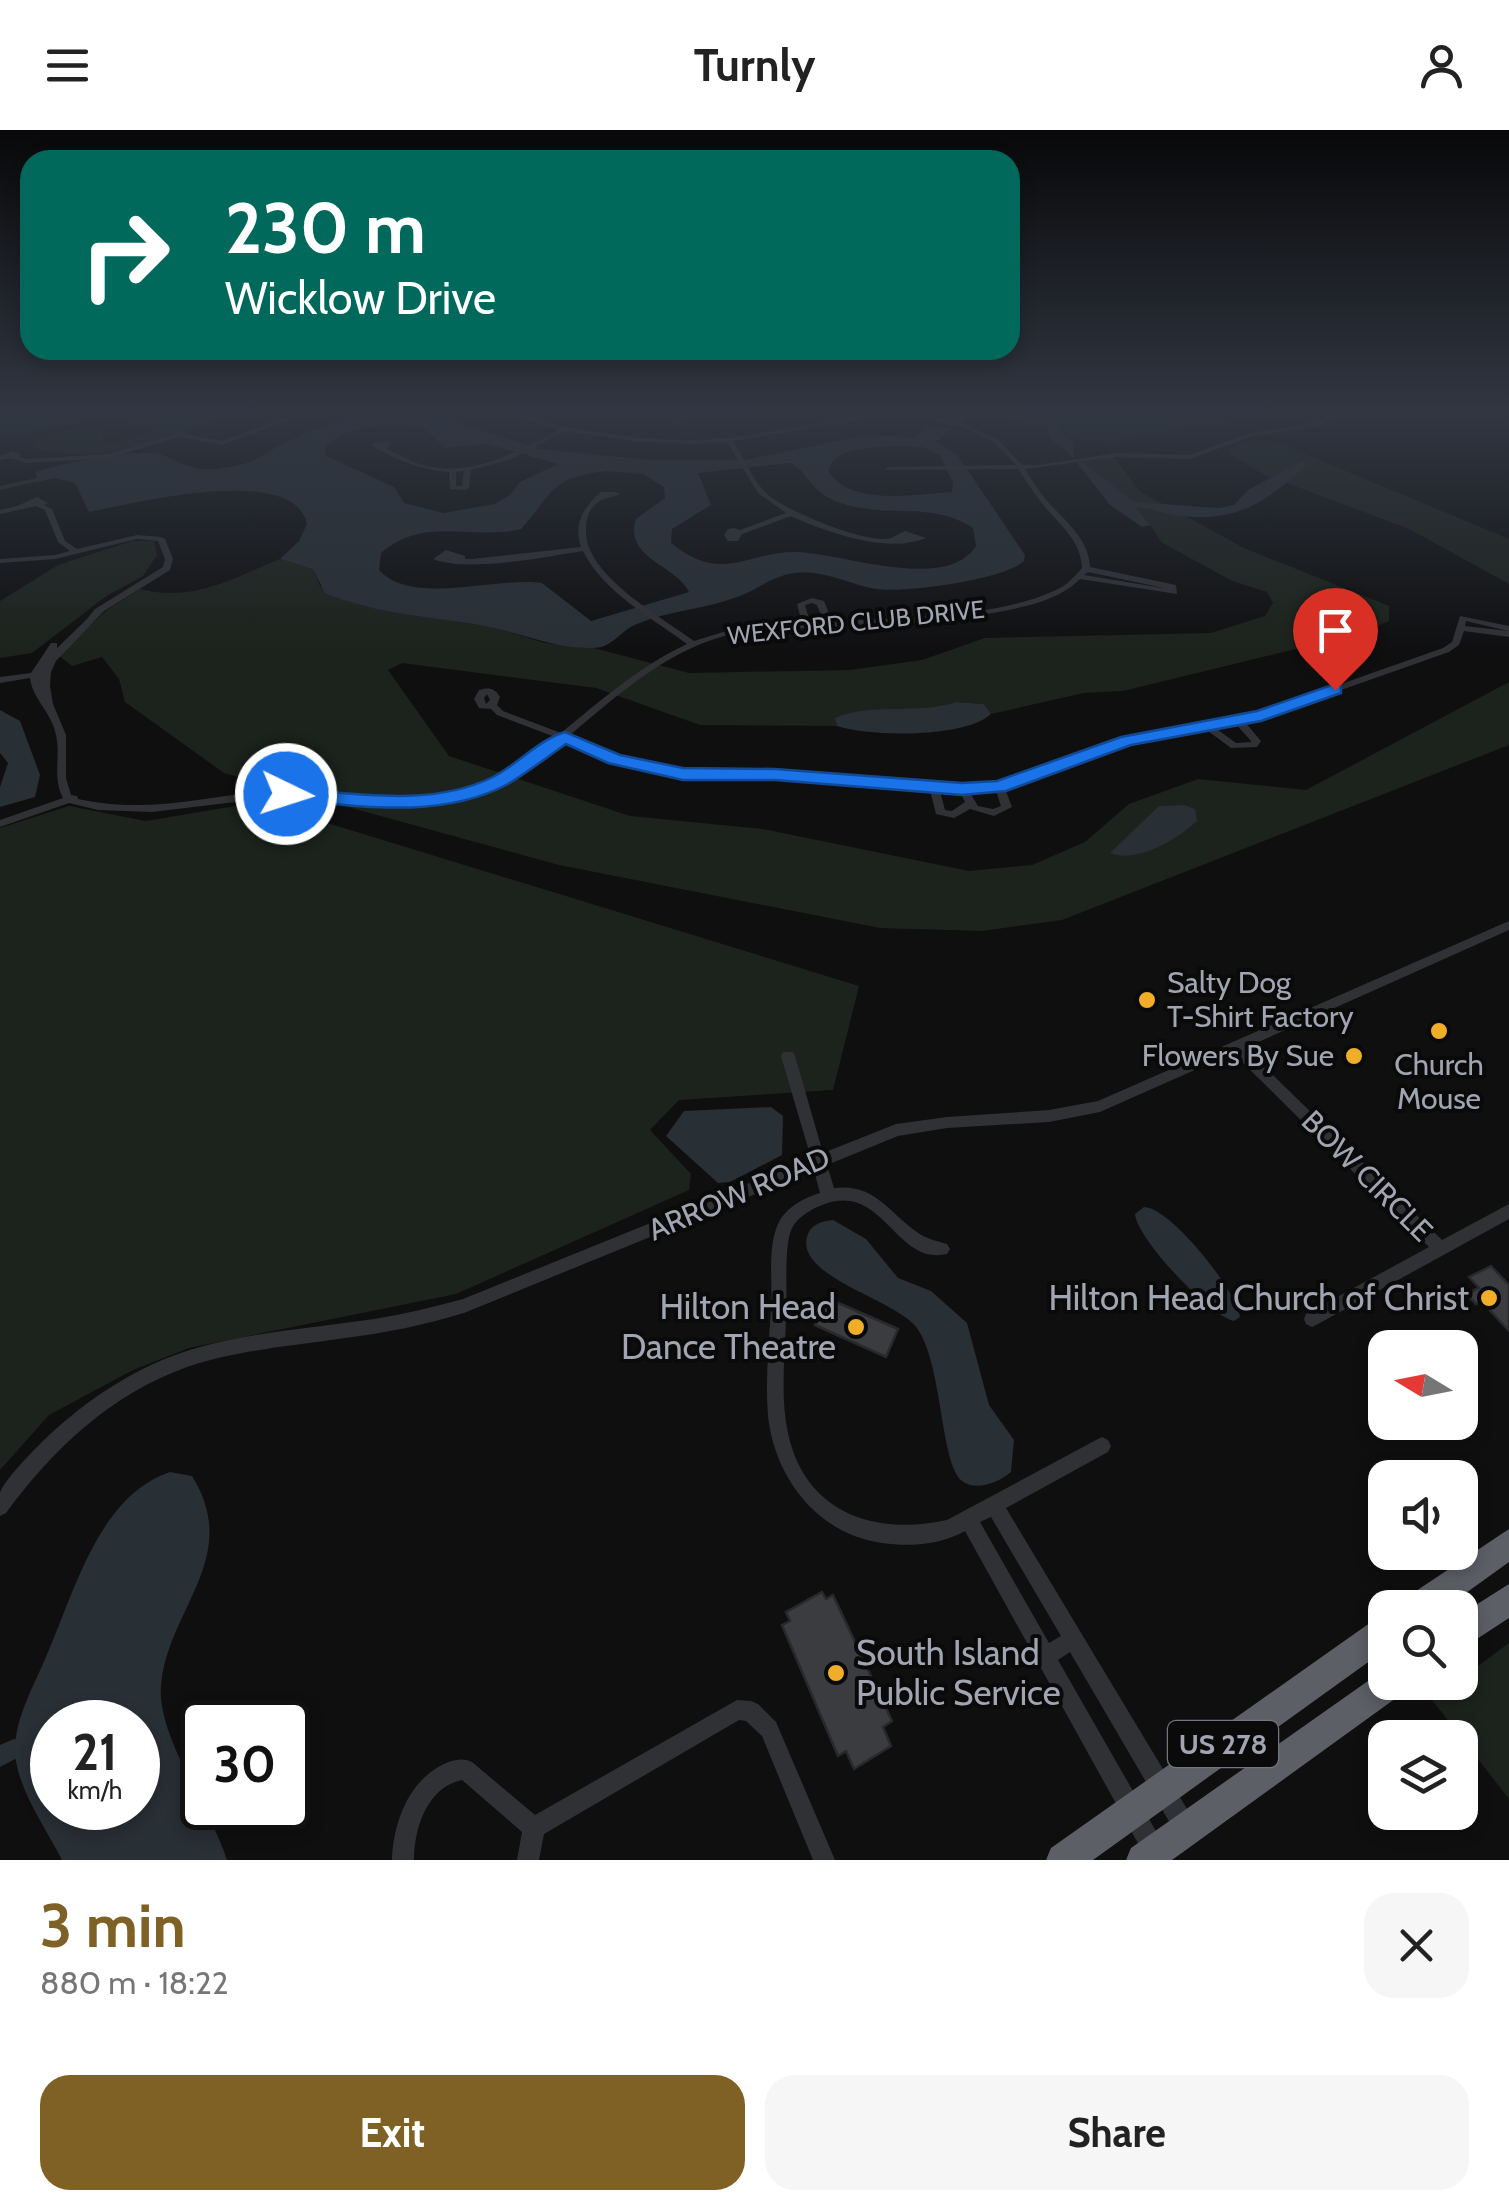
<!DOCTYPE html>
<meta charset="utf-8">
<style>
body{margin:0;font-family:Cabin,sans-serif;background:#f6f6f6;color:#222;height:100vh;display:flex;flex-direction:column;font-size:38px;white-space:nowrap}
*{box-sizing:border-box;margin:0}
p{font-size:32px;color:#767676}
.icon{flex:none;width:55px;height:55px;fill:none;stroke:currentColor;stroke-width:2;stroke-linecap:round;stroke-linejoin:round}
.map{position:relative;height:1730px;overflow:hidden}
.sheet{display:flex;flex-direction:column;background:#fff;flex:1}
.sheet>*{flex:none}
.hud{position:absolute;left:20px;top:20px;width:1000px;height:210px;border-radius:30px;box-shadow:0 5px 15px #0003;background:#00695c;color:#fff;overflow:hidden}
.needle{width:65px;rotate:280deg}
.tools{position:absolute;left:1368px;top:1200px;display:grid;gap:20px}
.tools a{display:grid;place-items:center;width:110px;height:110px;border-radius:20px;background:#fff;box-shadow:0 5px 15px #0003;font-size:50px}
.speed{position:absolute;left:30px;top:1570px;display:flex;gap:20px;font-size:50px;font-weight:700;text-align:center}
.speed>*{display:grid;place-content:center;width:130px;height:130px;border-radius:50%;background:#fff;box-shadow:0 5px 15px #0003;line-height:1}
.speed small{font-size:25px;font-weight:400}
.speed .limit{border:5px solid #111;border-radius:15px;background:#fff;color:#111}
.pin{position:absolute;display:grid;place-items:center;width:85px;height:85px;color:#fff;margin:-102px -42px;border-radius:50% 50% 50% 0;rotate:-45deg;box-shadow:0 0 10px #0007}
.pin .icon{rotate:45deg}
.me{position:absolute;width:110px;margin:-55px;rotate:94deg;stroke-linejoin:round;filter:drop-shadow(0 0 8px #0008)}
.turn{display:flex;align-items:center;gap:35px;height:210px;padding:0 40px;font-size:45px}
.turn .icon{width:130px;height:130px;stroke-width:2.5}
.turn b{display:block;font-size:70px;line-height:85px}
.round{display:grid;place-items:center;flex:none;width:105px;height:105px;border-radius:30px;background:#f6f6f6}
.headline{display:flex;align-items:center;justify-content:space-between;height:170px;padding:0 40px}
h1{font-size:60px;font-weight:700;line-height:75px;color:#7f6125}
.button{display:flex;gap:20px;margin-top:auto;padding:20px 40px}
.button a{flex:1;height:115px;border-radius:30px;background:#7f6125;color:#fff;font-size:40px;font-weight:700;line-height:115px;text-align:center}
.button a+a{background:#f6f6f6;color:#222}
header{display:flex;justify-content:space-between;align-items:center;height:130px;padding:0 40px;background:#fff;font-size:45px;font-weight:700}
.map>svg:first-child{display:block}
.green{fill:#1c231c}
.water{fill:#282f35;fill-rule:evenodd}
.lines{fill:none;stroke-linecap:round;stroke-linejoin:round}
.canal{fill:#282f35;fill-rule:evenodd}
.building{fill:#3b3c40;stroke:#29292c;stroke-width:2.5}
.minor{fill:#303135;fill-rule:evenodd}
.highway{fill:#5c5f66;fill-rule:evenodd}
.route{fill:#1a73e8;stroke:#114b97;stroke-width:2.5}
.poi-dot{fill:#f0ae28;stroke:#0a0a0b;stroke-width:4}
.labels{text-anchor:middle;stroke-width:8;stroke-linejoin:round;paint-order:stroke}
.far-street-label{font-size:25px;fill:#a0a5b1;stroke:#0a0a0b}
.shield{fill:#0a0a0b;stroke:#73767f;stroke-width:2.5}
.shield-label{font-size:28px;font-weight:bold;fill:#a0a5b1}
.poi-label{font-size:30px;fill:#a0a5b1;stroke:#0a0a0b;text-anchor:start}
.street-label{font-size:30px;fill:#a0a5b1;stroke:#0a0a0b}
.near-poi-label{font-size:35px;fill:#a0a5b1;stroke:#0a0a0b;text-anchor:end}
</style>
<header><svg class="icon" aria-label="menu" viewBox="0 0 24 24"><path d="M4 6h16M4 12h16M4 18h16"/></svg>Turnly<svg class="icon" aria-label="person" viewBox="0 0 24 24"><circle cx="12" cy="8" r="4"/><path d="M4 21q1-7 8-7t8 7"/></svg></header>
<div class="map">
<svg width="1509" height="1730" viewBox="0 0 1509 1730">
<rect width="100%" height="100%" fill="#0f0f10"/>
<!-- green -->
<path class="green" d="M0,280H116L73,295L0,307Z
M120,280H244C178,307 106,337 35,318V311C55,302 83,294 104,299L102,312L109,314L152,302C141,290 124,297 112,288Z
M599,280H781L676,294Z
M1171,280H1211L1240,298L1197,297L1112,312L1071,309L1058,293L1062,289L1098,292Z
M1247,311H1274L1509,409V454L1409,399L1263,344L1229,324V319Z
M1113,326L1141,362L1244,418L1389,476V491L1361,503L1123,561L1084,563L991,584L984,574L956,572L937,579H894L836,588L837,596L700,595L596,558L402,533L388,540L449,626L630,686L763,699L969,741L1032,735L1085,712L1129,674L1198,649L1306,660L1509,552V615L1062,790L982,801L880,798L559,735L224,643L125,572L119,549L102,527L72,536L58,525L107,480L140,459C192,473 233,448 280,429L313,439L320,456L363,476L496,498L545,513L594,518L689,543L850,540L922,530L985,508L1211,503L1265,486L1273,473L1267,462L1232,451L1161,412L1148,391L1082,332Z
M132,411H154L157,425L143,446L105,467L32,523L0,528V471L58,435Z
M259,672L859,856L833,960L679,970L650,1000L691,1044L689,1060L456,1164L189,1218L133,1240L49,1285L0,1340V698L69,676L146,691Z
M1509,1513V1669L1432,1570Z"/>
<!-- water -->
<path class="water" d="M999,280L1042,285L1171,280L1101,292L1059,291L1061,302L1073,313L1074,328L1049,307L1047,296L1001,289L996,287Z
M386,283L436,286L540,319L650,330H745L866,305L915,307L927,296L952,299L936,311L958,326L1025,425L1024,431C1003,450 905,463 876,459C847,454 826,440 795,443C772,446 760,458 740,466C707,479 670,480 637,494C619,501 613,518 593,518C555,519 524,504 489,497C435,486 376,485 325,463L313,439L280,429L299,411L307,394C294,332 131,374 89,382L75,353L54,348L38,352L35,342C55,335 145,316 163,325C193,339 199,343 235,336C257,332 271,319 290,310C320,295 353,288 386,283ZM384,295L425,299L445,318L488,314L558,334L520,352L511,364L495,374L443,383L404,373L394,357L326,326L325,316L345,302ZM894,316L922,317L940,325L953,353L952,362C916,364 851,377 828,341C835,316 872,318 894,316ZM790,333C810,342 809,364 844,374C887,388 933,371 973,398L976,416C946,463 842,423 797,422C747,421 723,455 671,413L672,399L711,375L698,343ZM607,341L643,344L664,357L665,368L636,389C623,428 676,435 689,462L591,491L542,453C498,446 413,477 379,440L381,423C425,385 472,411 521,399C555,361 549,348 607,341Z
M1302,331L1308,333C1267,373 1235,394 1174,385C1160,383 1149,376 1135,378L1151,395L1142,397L1110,375L1077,333L1082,332L1134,372L1219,378L1234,375L1248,360Z
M956,572L984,574L991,584C966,608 870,607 837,596L835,588C873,572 918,585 956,572Z
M0,580L20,591L40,645L35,667L0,677V657L8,633L0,623Z
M1184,675L1195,679L1197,691C1178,709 1136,734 1110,723L1159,676Z
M771,977L783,986L782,1025L730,1052L718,1053L666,1006L684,981Z
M1144,1077C1170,1077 1237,1161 1240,1187L1234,1191C1209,1185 1137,1109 1135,1084Z
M833,1090L866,1109L898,1148L931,1161L967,1193L989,1275L1014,1310L1011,1342C999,1352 977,1362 962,1351C940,1333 943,1235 917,1198C896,1169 791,1146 808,1104C812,1094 822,1091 833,1090Z
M170,1342L192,1346C243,1428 167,1479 161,1556C157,1607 211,1679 227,1730H62C46,1698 13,1653 15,1616C17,1583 36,1552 48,1522C75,1460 99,1366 170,1342ZM52,1592H138V1678H52Z"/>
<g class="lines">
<!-- canal -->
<path class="canal" d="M37,348L39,349V351L0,360V356Z
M14,1609L21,1612L24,1619L21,1626L0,1637V1615Z"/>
</g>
<!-- building -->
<path class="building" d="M1491,1136L1509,1155V1201L1481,1171L1476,1174L1466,1164L1479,1158L1469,1147Z
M827,1168L898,1199L886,1227L815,1195Z
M822,1462L826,1469L833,1465L892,1591L883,1597L891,1616L854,1639L846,1621L838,1626L782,1495L790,1491L786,1482Z"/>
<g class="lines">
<!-- minor -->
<path class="minor" d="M307,280H317L222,315L180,307L108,328L26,333L11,328L0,330V326L12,321L21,324V326L18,327L26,329L108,324L180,303L222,311Z
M491,280C513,280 536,291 558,295C601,304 644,310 688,310C778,310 865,270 954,291L973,280H981L961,292L998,310L1022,335H1038L1116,323L1189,325L1247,304L1321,291L1326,289L1323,287L1326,285L1362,280H1381L1337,287L1323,295L1250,307L1190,329L1116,327L1025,339C1032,350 1039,362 1048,372C1066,392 1089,409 1090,437L1176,455L1177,464L1080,449C1060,469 1032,475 1004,481C947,492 886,495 829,497C799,499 767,498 737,503C671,516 619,564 569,606L650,637L963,656L1020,648L1127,607L1259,583L1443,518L1452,512L1460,486L1509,496V507L1464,501L1459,515L1449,522L1264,587L1244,591L1261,611L1257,617L1231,618L1204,598L1129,612L1026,653L1004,656L1012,677L994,686L970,679L954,688L936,684L930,660L649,643L563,611L506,651L479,664L448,672L394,673L313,666H286L152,682L98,680L69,673L0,697V690L63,668C52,647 61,627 56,605C52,583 32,568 30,548L0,553V547L31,543L51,513H57V518L87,489L95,479L163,437L165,429L158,411L137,409L55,429L0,433V429L55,425L70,421L58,412L45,380L36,376L0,384V380L17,376L37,367L48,373L44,375L52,379L65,411L77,419L137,405L161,407L165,409L173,429L170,440L104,481L56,531L51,542L50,556L53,574L66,605V648L71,665L77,666L78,669C156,686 214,662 289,660C342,658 396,674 449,665C490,658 523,632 555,607L497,585L491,579L479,578L474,569L479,560C488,557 495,558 500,567L497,575L503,581L561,603C601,570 640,536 687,514C651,487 604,463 583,421C543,427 469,443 433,429L446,420L465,426V429H472L581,417C573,393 584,377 601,362H616L620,364C613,367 604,368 598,372C588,380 586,389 586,400C584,445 662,487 694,511L736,498L802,493L797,474L812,468L824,471L832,491C898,488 999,488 1058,459C1067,455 1075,446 1082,438C1081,409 1058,394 1041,372C1033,362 1026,350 1018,339L886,340V338L888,337L1016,335L994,312L961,296H953L929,289L895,287L860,290L733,311C745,329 752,350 767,364C786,381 868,415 891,408C896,406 900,403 905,401L926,408C888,424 828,403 791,386L742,404L738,411H728L724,405L728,399L734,398L740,400L786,383L758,363L727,312L691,314L634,311L565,301L511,329L471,340L469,358L465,360L450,359L449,342C421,340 397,330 372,316L374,313L390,311L387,319C401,326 415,334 431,337C477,345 521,320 560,300ZM464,341L462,356H456V342ZM1088,442L1169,459L1084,445ZM812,473L817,475L824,492H810L805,475ZM1466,491L1508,501L1465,496ZM487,564L490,570L486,574L484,568ZM1235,593L1251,611V612L1236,613L1214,597ZM995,658L1001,676L993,679L978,676L969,661ZM940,661L960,662L965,672L952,681L945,680Z
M1509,791V800L1245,918L1442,1110L1509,1074V1089L1318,1194L1312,1197L1306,1194L1304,1189L1306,1184L1429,1117L1233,923L1100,982L1049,992L947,998L898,1006L827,1035L834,1058C875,1053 888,1082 917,1102C926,1109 937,1111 947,1114L950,1119L947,1124C895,1136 883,1050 822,1075C811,1079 798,1087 792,1098C783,1116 788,1167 786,1189C785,1227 780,1266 788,1303C805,1383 875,1406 947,1390L1096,1310L1102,1307L1108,1310L1111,1316L1108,1322L1006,1378L1193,1689L1196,1697L1193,1705L1185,1708L1177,1705L1070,1522L1058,1530L1161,1710L1164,1718L1161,1726L1153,1729L1145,1726L965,1401C940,1415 910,1417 882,1413C818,1404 775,1349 768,1286C765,1250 769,1214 771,1178C773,1152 767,1119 778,1094C786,1077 804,1068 820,1063L814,1040L464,1183C425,1195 385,1203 345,1208C292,1216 237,1220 187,1237C111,1264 53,1319 6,1383L0,1386C0,1379 0,1369 0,1363C3,1351 34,1320 44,1310C86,1270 136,1236 193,1219C251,1202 313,1198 374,1189C404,1184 434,1177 463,1169L811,1028L781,926L783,922H793L795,926L823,1023L896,994L947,987L1049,980L1098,971ZM991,1387L1061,1506L1049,1513L980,1392Z
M737,1570L751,1571L758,1574L776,1592L835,1730H813L762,1606L746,1591L739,1590L544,1704L539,1730H517L522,1702L462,1650C427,1657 414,1699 414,1730H392C393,1694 408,1652 442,1635C452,1630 462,1627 472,1632L535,1685Z"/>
<!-- highway -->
<path class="highway" d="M1509,1399V1432L1445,1478H1403L1407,1467Z
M1509,1454V1488L1460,1520V1485Z
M1385,1485V1520L1093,1730H1046L1051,1718L1374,1490Z
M1385,1539V1552H1408L1403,1563L1172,1730H1126L1131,1718Z"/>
</g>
<!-- sky -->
<linearGradient id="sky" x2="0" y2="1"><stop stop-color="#080809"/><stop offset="0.54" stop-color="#313742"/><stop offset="1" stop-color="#313742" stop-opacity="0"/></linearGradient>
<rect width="1509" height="522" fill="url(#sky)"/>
<!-- route -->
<path class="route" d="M1335,554L1341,556V563L1261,591L1131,615L1006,661L962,665L775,650H683L608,633L566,614C547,627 528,642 508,654C441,690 358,676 286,669L277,664L286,658C353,663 430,678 493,647C517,635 538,610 565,602L620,625L683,638L775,639L962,653L997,651L1121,607L1257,581Z"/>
<!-- markers -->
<g class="poi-dot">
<circle cx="1147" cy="870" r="10"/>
<circle cx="1439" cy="901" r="10"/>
<circle cx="1354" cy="926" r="10"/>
<circle cx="1489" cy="1168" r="10"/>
<circle cx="856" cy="1197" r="10"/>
<circle cx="836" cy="1543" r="10"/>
</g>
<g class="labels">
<!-- far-street labels -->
<g class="far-street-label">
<text transform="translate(856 492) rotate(-6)" y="9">WEXFORD CLUB DRIVE</text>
</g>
<!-- shield labels -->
<rect class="shield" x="1168" y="1591" width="110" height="46" rx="8"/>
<g class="shield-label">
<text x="1223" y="1624">US 278</text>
</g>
<!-- poi labels -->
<g class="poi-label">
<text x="1167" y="863">Salty Dog<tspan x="1167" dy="34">T-Shirt Factory</tspan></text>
<text x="1334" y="936" text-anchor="end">Flowers By Sue</text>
<text x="1439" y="945" text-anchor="middle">Church<tspan x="1439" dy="34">Mouse</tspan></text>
</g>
<!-- street labels -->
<g class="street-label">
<text transform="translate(1367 1046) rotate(45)" y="10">BOW CIRCLE</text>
<text transform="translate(739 1064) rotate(-23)" y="10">ARROW ROAD</text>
</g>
<!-- near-poi labels -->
<g class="near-poi-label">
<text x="1469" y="1180">Hilton Head Church of Christ</text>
<text x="836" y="1189">Hilton Head<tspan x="836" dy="40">Dance Theatre</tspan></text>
<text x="856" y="1535" text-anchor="start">South Island<tspan x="856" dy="40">Public Service</tspan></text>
</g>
</g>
</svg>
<div class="tools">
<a><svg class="needle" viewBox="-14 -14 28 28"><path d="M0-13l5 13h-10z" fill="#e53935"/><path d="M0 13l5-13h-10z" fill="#767676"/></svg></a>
<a><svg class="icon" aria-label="sound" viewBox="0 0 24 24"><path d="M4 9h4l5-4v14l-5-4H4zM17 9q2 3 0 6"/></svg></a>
<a><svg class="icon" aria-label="search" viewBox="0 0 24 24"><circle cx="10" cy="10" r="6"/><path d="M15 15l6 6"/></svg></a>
<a><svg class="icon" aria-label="layers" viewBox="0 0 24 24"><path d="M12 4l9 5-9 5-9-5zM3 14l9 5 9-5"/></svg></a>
</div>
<div class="speed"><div>21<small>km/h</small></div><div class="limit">30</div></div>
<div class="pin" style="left:1335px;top:560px;background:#d93025"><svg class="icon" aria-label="arrive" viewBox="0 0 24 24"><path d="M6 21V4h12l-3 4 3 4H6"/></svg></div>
<svg class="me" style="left:286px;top:664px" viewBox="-20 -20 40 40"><circle r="17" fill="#1a73e8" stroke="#fff" stroke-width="3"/><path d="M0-11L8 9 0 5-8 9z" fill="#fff"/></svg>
<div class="hud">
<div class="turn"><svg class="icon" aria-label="right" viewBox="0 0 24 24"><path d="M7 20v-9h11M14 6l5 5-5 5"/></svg><div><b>230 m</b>Wicklow Drive</div></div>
</div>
</div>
<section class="sheet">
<div class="headline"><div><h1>3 min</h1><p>880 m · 18:22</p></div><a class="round"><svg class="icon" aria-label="close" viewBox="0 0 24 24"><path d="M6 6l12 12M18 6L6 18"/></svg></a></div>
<div class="button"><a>Exit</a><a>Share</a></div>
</section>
